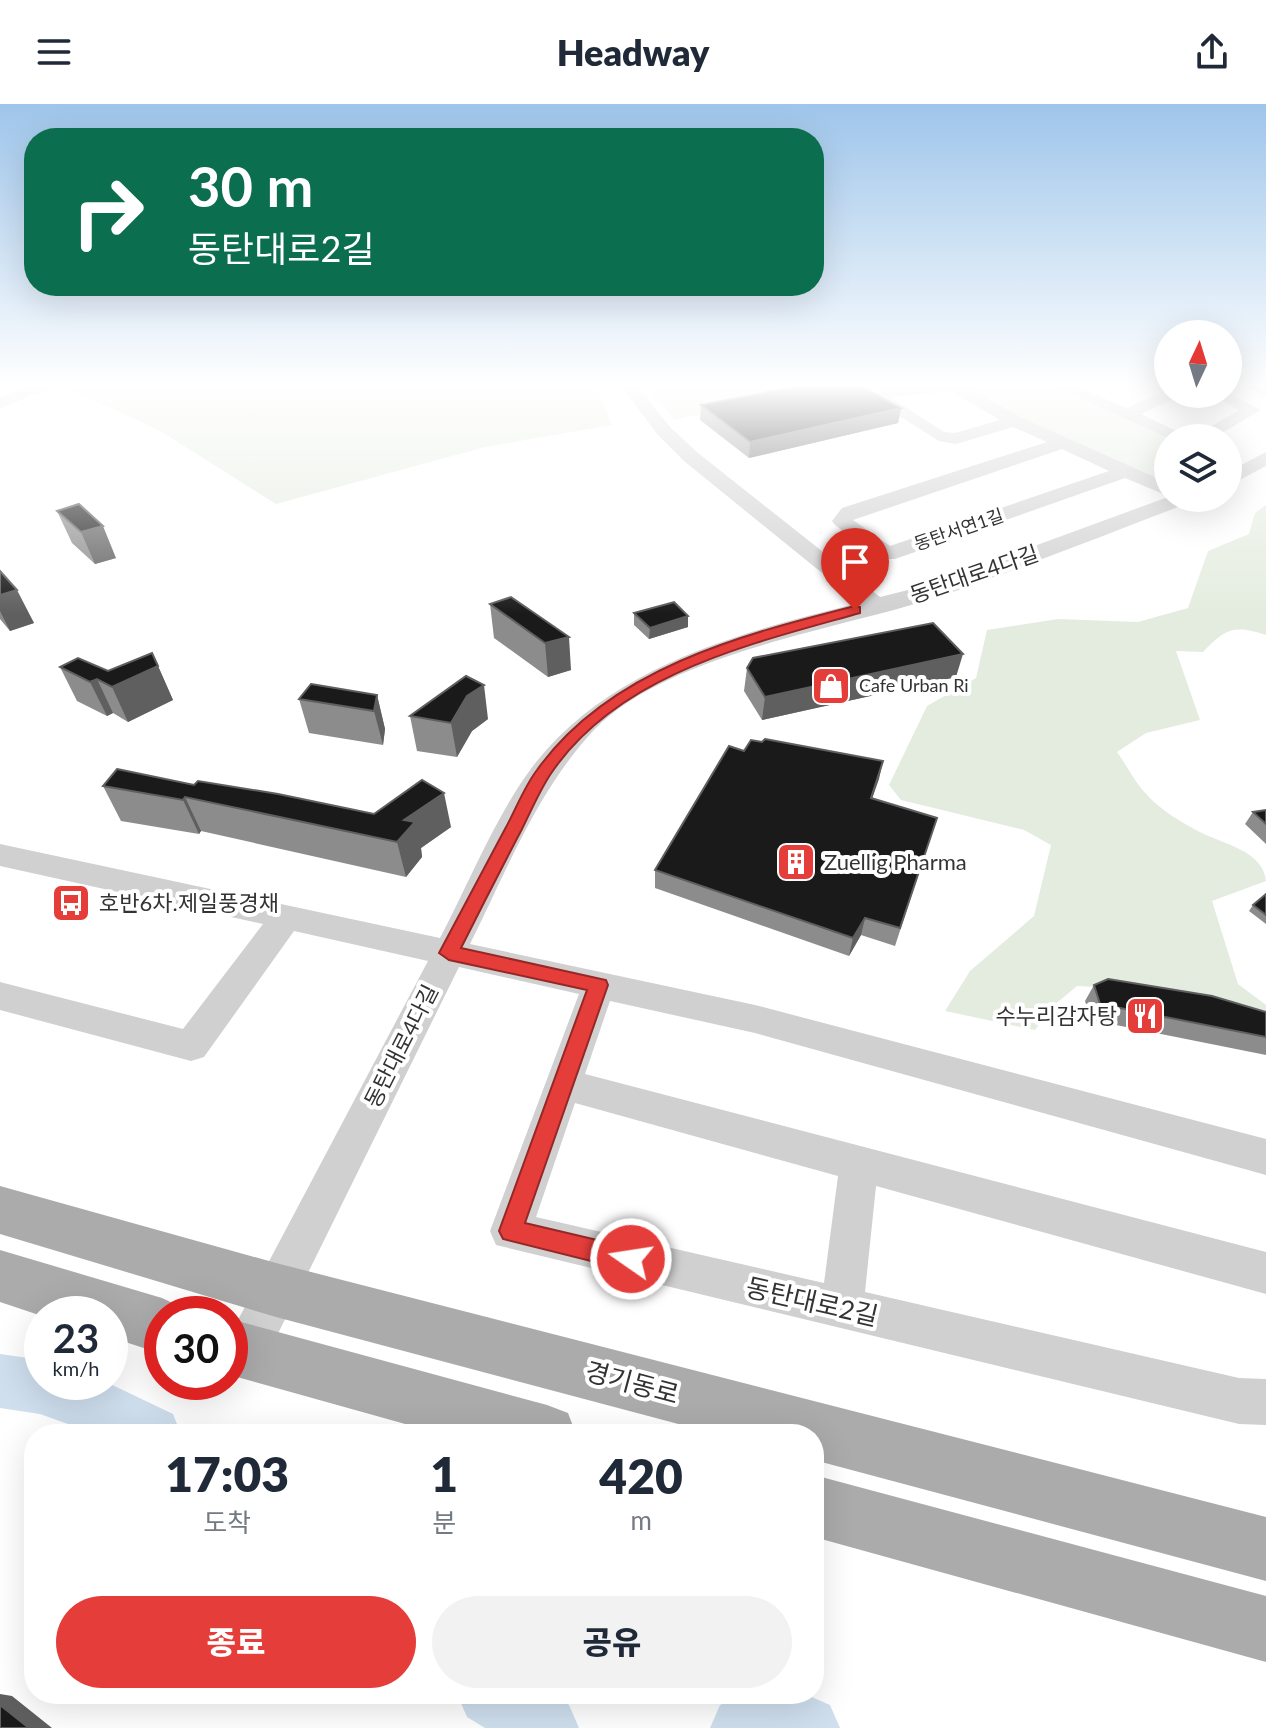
<!DOCTYPE html>
<html lang="ko">
<meta charset="utf-8">
<style>
body{margin:0;font-family:Lato,"Noto Sans KR",sans-serif;background:#f2f2f3;color:#1f2937;height:100vh;display:flex;flex-direction:column;font-size:30px;white-space:nowrap}
*{box-sizing:border-box;margin:0}
p{font-size:26px;color:#747a83}
.icon{flex:none;width:44px;height:44px;fill:none;stroke:currentColor;stroke-width:2;stroke-linecap:round;stroke-linejoin:round}
.map{position:relative;flex:1;overflow:hidden}
.details{position:absolute;left:24px;top:1320px;width:800px;height:280px;display:flex;flex-direction:column;background:#fff;border-radius:32px;box-shadow:0 8px 32px #0002}
.details>*{flex:none}
.hud{position:absolute;left:24px;top:24px;width:800px;height:168px;border-radius:32px;box-shadow:0 8px 32px #0002;background:#0b6e4f;color:#fff;overflow:hidden}
.needle{width:52px;rotate:4deg}
.tools{position:absolute;left:1154px;top:216px;display:grid;gap:16px}
.tools a{display:grid;place-items:center;width:88px;height:88px;border-radius:50%;background:#fff;box-shadow:0 8px 32px #0002;font-size:40px}
.speed{position:absolute;left:24px;top:1192px;display:flex;gap:16px;font-size:40px;font-weight:700;text-align:center}
.speed>*{display:grid;place-content:center;width:104px;height:104px;border-radius:50%;background:#fff;box-shadow:0 8px 32px #0002;line-height:1}
.speed small{font-size:20px;font-weight:400}
.speed .limit{border:12px solid #d22;background:#fff;color:#111}
.pin{position:absolute;display:grid;place-items:center;width:68px;height:68px;color:#fff;margin:-82px -34px;border-radius:50% 50% 50% 0;rotate:-45deg;box-shadow:0 0 8px #0007}
.pin .icon{rotate:45deg}
.me{position:absolute;width:88px;margin:-44px;rotate:283deg;stroke-linejoin:round;filter:drop-shadow(0 0 6px #0008)}
.turn{display:flex;align-items:center;gap:28px;height:168px;padding:0 32px;font-size:36px}
.turn .icon{width:104px;height:104px;stroke-width:2.5}
.turn b{display:block;font-size:56px;line-height:68px}
.eta{display:flex;justify-content:space-evenly;align-items:center;height:136px;text-align:center}
.eta b{font-size:48px;font-weight:800;line-height:56px}
.primary-button{display:flex;gap:16px;margin-top:auto;padding:16px 32px}
.primary-button a{flex:1;height:92px;border-radius:48px;background:#e53d3a;color:#fff;font-size:32px;font-weight:800;line-height:92px;text-align:center}
.primary-button a+a{background:#f2f2f3;color:#1f2937}
header{display:flex;justify-content:space-between;align-items:center;height:104px;padding:0 32px;background:#fff;font-size:36px;font-weight:800}
.map>svg:first-child{display:block}
.green{fill:#e4ecdf}
.lines{fill:none;stroke-linecap:round;stroke-linejoin:round}
.river{fill:#cfdfee;fill-rule:evenodd}
.minor{fill:#d0d0d0;fill-rule:evenodd}
.major{fill:#ababab;fill-rule:evenodd}
.wall{fill:#8c8c8c}
.shaded-wall{fill:#5f5f5f}
.building{fill:#1a1a1a;stroke:#5f5f5f;stroke-width:2}
.route{fill:#e53d3a;stroke:#952826;stroke-width:2}
.labels{text-anchor:middle;stroke-width:8;stroke-linejoin:round;paint-order:stroke}
.far-street-label{font-size:18px;fill:#333;stroke:#fff}
.far-poi-label{font-size:18px;fill:#333;stroke:#fff;text-anchor:start}
.street-label{font-size:22px;fill:#333;stroke:#fff}
.poi-label{font-size:22px;fill:#333;stroke:#fff;text-anchor:start}
.near-street-label{font-size:26px;fill:#333;stroke:#fff}
</style>
<header><svg class="icon" aria-label="menu" viewBox="0 0 24 24"><path d="M4 6h16M4 12h16M4 18h16"/></svg>Headway<svg class="icon" aria-label="share" viewBox="0 0 24 24"><path d="M12 15V3M7 8l5-5 5 5M5 13v7h14v-7"/></svg></header>
<div class="map">
<svg width="1266" height="1624" viewBox="0 0 1266 1624">
<rect width="100%" height="100%" fill="#fff"/>
<!-- green -->
<path class="green" d="M63,283H597L612,321L485,343L276,400L157,325Z
M647,283H834L674,316Z
M967,283H1056L1173,334H1168V377H1158L1008,308Z
M1266,401V531C1234,521 1226,524 1203,548L1176,547L1200,616L1146,629L1117,648C1127,662 1136,680 1149,693C1161,706 1184,720 1200,728C1222,740 1263,746 1266,777L1212,797L1238,880L1266,901V917L1165,887L1077,882L1052,903L1035,926L945,907L970,867L1034,812L1051,741L1024,726L901,696L889,681L927,602L976,574L987,526L1058,515L1138,518L1188,504L1208,447L1249,430L1255,409Z"/>
<g class="lines">
<!-- river -->
<path class="river" d="M0,1250L42,1256V1278H106L173,1310L181,1330H96L40,1310L0,1304Z
M457,1590H552L569,1601L579,1624H485L467,1613Z
M743,1591H807L830,1601L840,1624H710L720,1601Z"/>
<!-- minor -->
<path class="minor" d="M30,283H53L0,304V293Z
M622,283H638L670,323L698,349L880,493L928,481L1168,393L1194,394L1191,398C1110,429 1029,461 947,490C848,524 668,548 594,626C537,687 507,766 470,840L755,901L1266,1035V1071L755,929L610,897L585,970L1266,1148V1190L876,1082L865,1188L1239,1274L1266,1275V1321L1239,1320L496,1141L490,1127L579,890L459,863L261,1264L245,1270L230,1264V1231L428,857L294,827L204,953L191,957L0,906V878L183,925L263,820L0,762V740L440,834C469,779 496,711 533,662C610,562 741,528 859,499L684,357L658,331ZM575,999L838,1072L824,1179L536,1113Z
M967,283L1020,313L1168,379V392L1125,374L895,455H879L835,421L832,417L842,404L1047,338L1013,323L956,340L939,337L871,294L883,284ZM951,287L1000,316L955,329L944,328L890,293ZM1062,345L1109,367L890,442L853,416Z
M1056,283H1077L1127,304L1168,285V290H1177L1175,294L1141,310L1191,334H1168Z
M1247,283H1266V292Z
M1228,289L1261,306L1213,334H1191L1239,306L1209,290Z
M1266,348V362L1228,382V368Z"/>
<!-- major -->
<path class="major" d="M0,1082L276,1159L1266,1413V1477L814,1356V1330H716L276,1213L0,1130Z
M0,1146L162,1194L181,1203L185,1210H162V1250L110,1233V1210L42,1212L0,1198Z
M230,1215L547,1301L568,1309L576,1330H441L230,1271Z
M814,1371L1266,1492V1558L814,1433Z"/>
</g>
<!-- wall -->
<path class="wall" d="M701,301L901,304L898,319L749,354L700,316Z
M57,407L116,454L95,460L72,439Z
M0,467L34,519L10,527L0,515Z
M511,493L571,566L548,573L494,534L490,500Z
M634,509L688,523L649,535L634,521Z
M158,562L173,596L128,618L113,609L107,612L77,597L60,563L108,567Z
M747,564L956,573L762,616L744,587Z
M377,591L385,625L383,641L309,629L299,595Z
M410,612L488,615L472,627L457,653L417,647Z
M762,638L883,657L872,695L937,714L895,842L861,831L849,852L655,784V766L744,647Z
M103,682L374,710L451,723L421,744L422,753L406,773L201,727L199,730L121,717Z
M1266,706V740L1245,720L1253,708Z
M1266,790V820L1249,807L1253,801Z
M1094,881L1266,908V951L1091,916L1085,897Z"/>
<!-- shaded-wall -->
<path class="shaded-wall" d="M901,304L898,319L749,354L750,338Z
M103,422L116,454L95,460L81,428Z
M17,486L34,519L10,527L0,507V491Z
M688,512V523L649,535L650,524Z
M569,533L571,566L548,573L545,539Z
M963,550L956,573L762,616L765,593Z
M158,562L173,596L128,618L112,583Z
M97,575L113,609L107,612L90,578Z
M484,581L488,615L472,627L457,653L451,619L467,592Z
M377,591L385,625L383,641L374,607Z
M883,657L879,675L866,712L871,694Z
M444,689L451,723L421,744L422,753L406,773L397,738L404,716Z
M185,693L201,727L199,730L183,696Z
M865,814L861,831L849,852L853,834Z
M0,1590L12,1592L52,1624H29L0,1601Z"/>
<!-- building -->
<path class="building" d="M793,283H863L901,304L750,338L701,301Z
M79,400L103,422L81,428L57,407Z
M0,467L17,486L0,491Z
M511,493L569,533L545,539L490,500Z
M674,498L688,512L650,524L634,509Z
M933,519L963,550L765,593L747,564L753,554Z
M152,549L158,562L112,583L97,575L90,578L60,563L78,554L108,567Z
M466,572L484,581L467,592L451,619L410,612Z
M311,580L377,591L374,607L299,595Z
M765,635L883,657L871,694L937,714L900,824L865,814L853,834L655,766L729,642L744,647L751,636L762,638Z
M117,665L194,681L198,677L278,690L374,710L422,676L444,689L404,716L415,718L397,738L185,693L183,696L103,682Z
M1266,706V720L1253,708Z
M1266,790V811L1253,801Z
M1108,875L1212,892L1266,908V933L1100,900L1094,881Z
M0,1601L29,1624H0Z"/>
<!-- sky -->
<linearGradient id="sky" x2="0" y2="1"><stop stop-color="#9ec5ea"/><stop offset="0.55" stop-color="#fff"/><stop offset="1" stop-color="#fff" stop-opacity="0"/></linearGradient>
<rect width="1266" height="510" fill="url(#sky)"/>
<!-- route -->
<path class="route" d="M855,502L860,503V509C750,540 617,570 550,671C539,688 531,707 522,725C501,765 481,804 461,844L606,876L608,881L525,1119L631,1144L640,1147L643,1155L640,1163L631,1167L503,1135L499,1127L587,886L449,856L439,849C461,807 483,766 505,725C516,705 524,683 537,666C609,565 741,531 855,502Z"/>
<!-- icons -->
<defs>
<g id="shop-square" transform="scale(2)"><rect x="-9" y="-9" width="18" height="18" rx="4" fill="#e53d3a" stroke="#fff"/><path d="M-5-2.5h2.3a2.7 3.5 0 0 1 5.4 0H5L5.5 6h-11ZM-1.5-2.5h3a1.5 2.3 0 0 0-3 0Z" fill="#fff"/></g>
<g id="building-square" transform="scale(2)"><rect x="-9" y="-9" width="18" height="18" rx="4" fill="#e53d3a" stroke="#fff"/><path d="M-4-6H4V6H1V3H-1V6H-4ZM-2.5-4.3h1.7v1.8h-1.7ZM.8-4.3h1.7v1.8H.8ZM-2.5-1h1.7V.8h-1.7ZM.8-1h1.7V.8H.8Z" fill="#fff"/></g>
<g id="bus-square" transform="scale(2)"><rect x="-9" y="-9" width="18" height="18" rx="4" fill="#e53d3a" stroke="#fff"/><path d="M-5-6H5V4H4V6H2V4H-2V6H-4V4H-5ZM-3.5-4V0h7V-4ZM-3.5 1.2v1.5H-2V1.2ZM2 1.2v1.5H3.5V1.2Z" fill="#fff"/></g>
<g id="restaurant-square" transform="scale(2)"><rect x="-9" y="-9" width="18" height="18" rx="4" fill="#e53d3a" stroke="#fff"/><path d="M-5-6h1v4h1v-4h1v4h1v-4h1v5L-1.5 .5V6h-2V.5L-5-1ZM5-6V6H3V1.5H1.5Q1.5-4 5-6Z" fill="#fff"/></g>
</defs>
<g fill-rule="evenodd">
<use href="#shop-square" x="831" y="582"/>
<use href="#building-square" x="796" y="758"/>
<use href="#bus-square" x="71" y="799"/>
<use href="#restaurant-square" x="1145" y="912"/>
</g>
<g class="labels">
<!-- far-street labels -->
<g class="far-street-label">
<text transform="translate(959 426) rotate(-19)" y="6">동탄서연1길</text>
</g>
<!-- far-poi labels -->
<g class="far-poi-label">
<text x="859" y="588">Cafe Urban Ri</text>
</g>
<!-- street labels -->
<g class="street-label">
<text transform="translate(974 470) rotate(-19)" y="8">동탄대로4다길</text>
<text transform="translate(401 942) rotate(-63)" y="8">동탄대로4다길</text>
</g>
<!-- poi labels -->
<g class="poi-label">
<text x="824" y="766">Zuellig Pharma</text>
<text x="99" y="807">호반6차.제일풍경채</text>
<text x="1117" y="920" text-anchor="end">수누리감자탕</text>
</g>
<!-- near-street labels -->
<g class="near-street-label">
<text transform="translate(812 1198) rotate(13)" y="9">동탄대로2길</text>
<text transform="translate(632 1279) rotate(15)" y="9">경기동로</text>
</g>
</g>
</svg>
<div class="tools">
<a><svg class="needle" viewBox="-14 -14 28 28"><path d="M0-13l5 13h-10z" fill="#e53935"/><path d="M0 13l5-13h-10z" fill="#747a83"/></svg></a>
<a><svg class="icon" aria-label="layers" viewBox="0 0 24 24"><path d="M12 4l9 5-9 5-9-5zM3 14l9 5 9-5"/></svg></a>
</div>
<div class="speed"><div>23<small>km/h</small></div><div class="limit">30</div></div>
<div class="pin" style="left:855px;top:506px;background:#d93025"><svg class="icon" aria-label="arrive" viewBox="0 0 24 24"><path d="M6 21V4h12l-3 4 3 4H6"/></svg></div>
<svg class="me" style="left:631px;top:1155px" viewBox="-20 -20 40 40"><circle r="17" fill="#e53d3a" stroke="#fff" stroke-width="3"/><path d="M0-11L8 9 0 5-8 9z" fill="#fff"/></svg>
<div class="hud">
<div class="turn"><svg class="icon" aria-label="right" viewBox="0 0 24 24"><path d="M7 20v-9h11M14 6l5 5-5 5"/></svg><div><b>30 m</b>동탄대로2길</div></div>
</div>
<section class="details">
<div class="eta">
<div><b>17:03</b><p>도착</p></div>
<div><b>1</b><p>분</p></div>
<div><b>420</b><p>m</p></div>
</div>
<div class="primary-button"><a>종료</a><a>공유</a></div>
</section>
</div>
